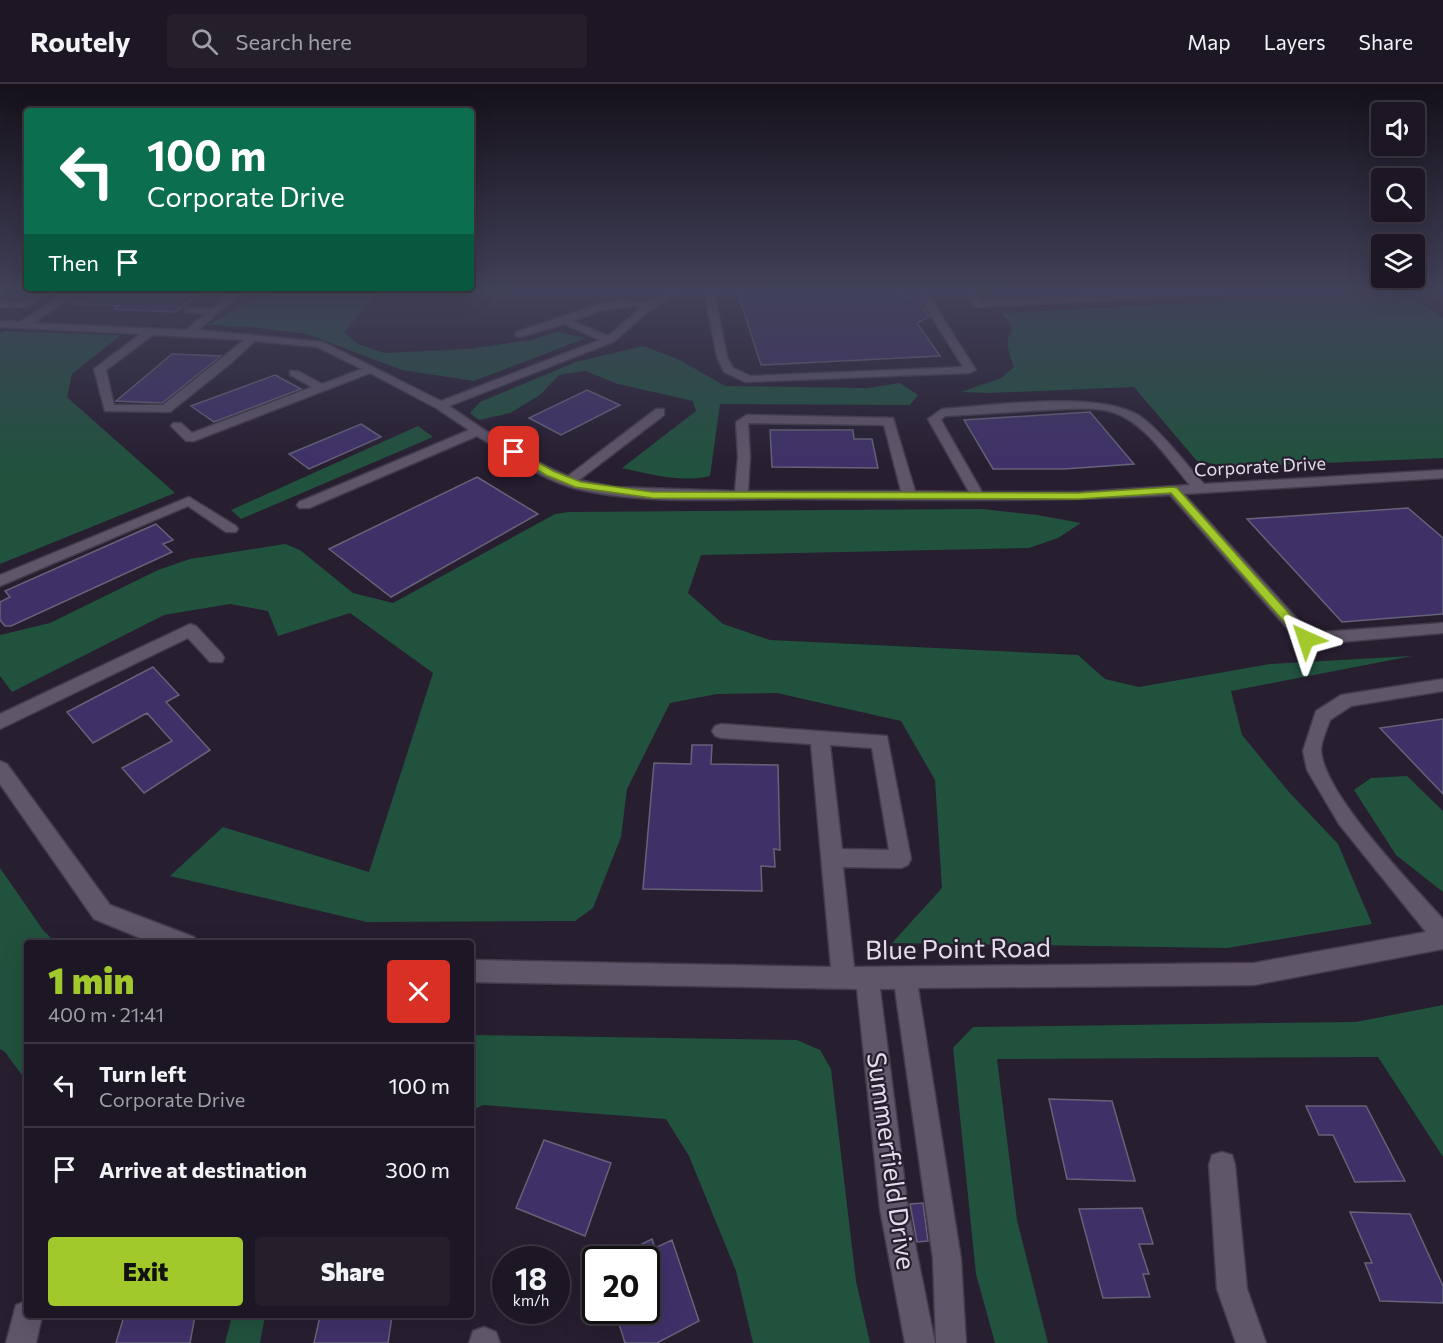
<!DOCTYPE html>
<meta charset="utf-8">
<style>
body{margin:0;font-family:Commissioner,sans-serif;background:#251f2c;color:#f1f3f6;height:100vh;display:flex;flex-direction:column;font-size:22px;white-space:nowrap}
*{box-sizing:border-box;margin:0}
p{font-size:20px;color:#a09fa6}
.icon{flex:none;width:33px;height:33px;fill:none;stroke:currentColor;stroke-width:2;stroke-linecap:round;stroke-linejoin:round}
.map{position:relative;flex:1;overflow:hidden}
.side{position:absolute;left:24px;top:856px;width:450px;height:378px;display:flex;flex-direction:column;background:#1d1624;border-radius:6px;box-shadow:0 6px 24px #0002,0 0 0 2px #3b3541}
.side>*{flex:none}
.top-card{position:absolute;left:24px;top:24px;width:450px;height:183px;border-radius:6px;box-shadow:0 6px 24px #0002,0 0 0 2px #3b3541;background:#0b6e4f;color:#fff;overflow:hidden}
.tools{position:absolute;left:1371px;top:18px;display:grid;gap:12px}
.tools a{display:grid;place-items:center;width:54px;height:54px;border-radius:6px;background:#1d1624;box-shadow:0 6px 24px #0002,0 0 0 2px #3b3541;font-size:30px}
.speed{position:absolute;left:492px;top:1162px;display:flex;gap:12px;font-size:30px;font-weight:700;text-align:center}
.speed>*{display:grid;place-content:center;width:78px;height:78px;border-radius:50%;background:#1d1624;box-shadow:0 6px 24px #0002,0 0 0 2px #3b3541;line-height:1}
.speed small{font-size:15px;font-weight:400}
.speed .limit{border:3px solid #111;border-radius:9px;background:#fff;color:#111}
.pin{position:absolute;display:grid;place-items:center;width:51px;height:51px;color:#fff;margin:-26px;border-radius:12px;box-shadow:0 3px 9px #0006}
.me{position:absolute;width:66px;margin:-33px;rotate:318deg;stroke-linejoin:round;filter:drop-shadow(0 0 4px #0008)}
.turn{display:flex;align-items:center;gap:21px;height:126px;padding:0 24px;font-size:27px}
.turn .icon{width:78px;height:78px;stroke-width:2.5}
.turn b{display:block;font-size:42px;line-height:51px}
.then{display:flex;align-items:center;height:57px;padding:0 24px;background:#0003;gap:12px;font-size:22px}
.round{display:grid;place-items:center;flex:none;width:63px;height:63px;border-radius:6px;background:#251f2c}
.head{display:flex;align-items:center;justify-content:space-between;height:102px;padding:0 24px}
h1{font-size:36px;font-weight:800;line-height:45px;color:#a1c92b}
.primary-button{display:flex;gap:12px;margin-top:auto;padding:12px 24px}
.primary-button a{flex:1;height:69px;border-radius:6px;background:#a1c92b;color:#111;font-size:24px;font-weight:800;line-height:69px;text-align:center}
.primary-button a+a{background:#251f2c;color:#f1f3f6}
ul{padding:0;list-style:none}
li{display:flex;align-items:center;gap:18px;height:84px;padding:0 24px;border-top:2px solid #3b3541}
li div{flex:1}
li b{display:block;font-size:22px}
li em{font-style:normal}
header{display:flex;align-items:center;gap:36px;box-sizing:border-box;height:84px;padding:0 30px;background:#1d1624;border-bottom:2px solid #3b3541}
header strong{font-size:28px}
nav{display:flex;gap:33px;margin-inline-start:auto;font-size:21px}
.search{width:420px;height:54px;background:#251f2c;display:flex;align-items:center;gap:15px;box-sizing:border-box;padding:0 21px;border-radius:6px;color:#a09fa6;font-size:22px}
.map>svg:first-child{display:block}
.green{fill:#21523e}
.building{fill:#3f3168;stroke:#666278;stroke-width:1.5}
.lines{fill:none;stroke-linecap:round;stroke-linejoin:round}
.minor-casing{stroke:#433b49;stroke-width:3}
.minor{fill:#60566a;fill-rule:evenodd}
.route{fill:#a1c92b;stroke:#69831c;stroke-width:1.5}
.labels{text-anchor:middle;stroke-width:4.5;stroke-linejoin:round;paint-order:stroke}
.far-street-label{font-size:18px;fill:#e3dde9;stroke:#271e30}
.near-street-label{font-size:26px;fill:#e3dde9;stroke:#271e30}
</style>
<header>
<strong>Routely</strong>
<div class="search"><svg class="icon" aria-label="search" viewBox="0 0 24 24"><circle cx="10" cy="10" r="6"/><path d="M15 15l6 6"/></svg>Search here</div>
<nav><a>Map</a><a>Layers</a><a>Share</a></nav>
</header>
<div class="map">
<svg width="1443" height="1259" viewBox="0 0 1443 1259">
<rect width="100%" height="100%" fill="#271e30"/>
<!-- green -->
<path class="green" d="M288,206H380L344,248L358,260L384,269L468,265L531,256L557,248L586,254L474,297L402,286L307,250L251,243L207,241L257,214Z
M1408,208L1414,217L1443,233V374L1231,383L1197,377L1134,303L989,309L961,308L1001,294L1014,283C1012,277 1009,270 1008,264C1005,246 1021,250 1002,229Z
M4,247L121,251L72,290L67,313L175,409L0,480V249Z
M643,262L680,276L725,302L867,304L900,299L918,311L910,321L720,320L710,392C682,399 649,390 622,384L696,327L693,317L618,300L585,287L559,291L540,311L510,329L479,336L470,329L480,318L576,278Z
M418,342L433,353L241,435L231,426Z
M982,425L1037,431L1081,439L1058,454L1029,464L701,471L688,509L723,540L770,556L1078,571L1105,595L1139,603L1270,580L1412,572L1231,607L1242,651L1289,708L1338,760L1372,840L1227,864L892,859L942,804L935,696L901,637L777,609L717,610L670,619L627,705L621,753L593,824L575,837L367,838L170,792L223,743L369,788L433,589L350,529L278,552L268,527L230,520L164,531L12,608L0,592V551L50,539L158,486L190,475L285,460L300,466L353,509L393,519L555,430L569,428Z
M1407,692L1443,727V808L1396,771L1354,706L1371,694Z
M0,784L43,846L56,859L27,860V998L5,968L0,965Z
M1443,921V1073L1378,973L997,975L1017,1136L1048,1259H995L976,1190L953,964L973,943L1356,938Z
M471,951L797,956L820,966L831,985L856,1197L870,1259H753L736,1187L689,1072L666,1035L483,1021L471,1027Z
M232,1232H265L260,1259H225Z"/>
<!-- building -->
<path class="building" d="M85,206H204L175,228L114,225L119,222L72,220V216Z
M737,206H900L906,214L918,216L929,233L917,239L940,272L761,281Z
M172,270L221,272L162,319L116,317Z
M275,291L301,305L214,338L191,322Z
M587,306L620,321L561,351L529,334Z
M1090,328L1134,380L1064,385H993L964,336Z
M361,340L381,353L309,385L289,370Z
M770,346H853L854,355H872L878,384L772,383Z
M477,393L538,430L391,513L329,465Z
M1408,424L1443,454V530L1342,538L1247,435Z
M156,440L173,456L163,460L172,468L11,542H5L0,536V518L10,513L5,507Z
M153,583L179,611L166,618L210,666L144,709L122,684L172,657L147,629L93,659L67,628Z
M1443,635V710L1380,644Z
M692,661H712L711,680L778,681L780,766L774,765L775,783L761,782L762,807L643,805L654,679L691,680Z
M1049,1015L1112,1017L1135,1097L1067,1095Z
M1306,1022H1366L1405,1097L1355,1098L1333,1051H1319Z
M544,1056L611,1079L585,1152L516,1124Z
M923,1119L928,1157L917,1158L910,1120Z
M1142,1124L1153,1160H1139L1149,1190H1143L1150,1213L1103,1214L1079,1125Z
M1350,1128L1410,1130L1443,1202V1219L1380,1217L1365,1179H1372Z
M652,1155L655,1164L672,1156L699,1237L657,1259H625L615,1227H646V1176H609Z
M124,1232H195L190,1259H116Z
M320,1232H392L388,1259H314Z"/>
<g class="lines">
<!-- minor casing -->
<g class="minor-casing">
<path id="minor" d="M40,206H51L28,223H0V217L22,218Z
M71,206H83L33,239L186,246L206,230L185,228V224H213L234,206H245L198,246L323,258L441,317L600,256L564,240L520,253L516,252V248L597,221L617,217L651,218L669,206H681L645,230L613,258L449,322C486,347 526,375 568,392L656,325H664V331L579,396L614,403L735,407L738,373L736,338L747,331L893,334L915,407L969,408L928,335L942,325C990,322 1109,304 1145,336C1167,354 1185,379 1204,400L1443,386V394L1184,410L1310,549L1443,539V549L1306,561L1300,559L1170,411C1046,418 922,416 798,415C730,415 643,421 577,405C541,396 509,371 477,352L309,424H299L297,421L299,418L469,346L436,324L370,289L194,357H186L171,342L173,339H181L192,349L312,303L290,291V287H298L322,300L362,285L317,263L255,257L231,279L170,328L105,327L94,285L140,250L0,243V237L20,238ZM634,222L642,223L608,252L573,237L603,226ZM153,251L244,256L163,321H114L106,286ZM1065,325C1080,325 1097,323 1112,328C1145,338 1168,376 1190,401L1079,408H982L941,336L945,332ZM748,339L884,341L901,407H748L750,373Z
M704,206H714L727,273L733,284L751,292L963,283L915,206H925L976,286L970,289L745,298L724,288L717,273Z
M963,206H972L980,217L1174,206H1241L1237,209L977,223L973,222Z
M189,413L236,442L238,445L236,448H226L188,422L0,502V491Z
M190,540L196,542L222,570L224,574L222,578H210L188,554L0,645V630Z
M1443,595V607L1351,622L1330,636C1327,645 1321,657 1321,667C1325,712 1412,800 1443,835V865L1254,901L918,904L961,1175L966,1259H936L933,1175L895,905H880L908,1125L935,1259H905L880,1125L857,905L471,898V876L831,883L811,660L721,654L715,652L712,647L715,642L721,640L887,652L911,775L908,781L901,784L843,783L854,883L1254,879L1426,848L1339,740L1307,686L1303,667L1316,627L1341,611ZM830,661L872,664L889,766L842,765Z
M0,677L7,680L110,821L194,853L197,860H155L94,835L0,700Z
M1222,1068L1232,1071L1235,1081L1247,1205L1266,1259H1236L1217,1205L1209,1081L1212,1071Z
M27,1217V1232H42L36,1259H6L16,1221Z
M484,1243L496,1248L500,1259H469L473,1247Z"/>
</g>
<!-- minor -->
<use href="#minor" class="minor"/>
</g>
<!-- sky -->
<linearGradient id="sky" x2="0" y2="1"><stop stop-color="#15101a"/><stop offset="0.54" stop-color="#414159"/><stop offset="1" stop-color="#414159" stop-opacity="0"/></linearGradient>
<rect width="1443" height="383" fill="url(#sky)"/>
<!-- route -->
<path class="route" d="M514,365L553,387L581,398L652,408L1078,409L1173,403L1177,404L1312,555L1311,558H1302L1171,409L1078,415L652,414L575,403L546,391L510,370V366Z"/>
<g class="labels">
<!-- far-street labels -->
<g class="far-street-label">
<text transform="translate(1260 383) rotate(-3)" y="6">Corporate Drive</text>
</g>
<!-- near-street labels -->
<g class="near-street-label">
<text transform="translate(958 865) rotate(-1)" y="9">Blue Point Road</text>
<text transform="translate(891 1077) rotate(82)" y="9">Summerfield Drive</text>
</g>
</g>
</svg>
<div class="tools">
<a><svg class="icon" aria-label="sound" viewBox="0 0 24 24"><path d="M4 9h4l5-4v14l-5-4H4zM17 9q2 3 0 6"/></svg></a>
<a><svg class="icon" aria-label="search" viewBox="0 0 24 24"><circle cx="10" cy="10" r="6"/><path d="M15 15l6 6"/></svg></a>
<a><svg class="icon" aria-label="layers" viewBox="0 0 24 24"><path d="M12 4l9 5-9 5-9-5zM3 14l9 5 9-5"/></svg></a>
</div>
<div class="speed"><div>18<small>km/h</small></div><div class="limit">20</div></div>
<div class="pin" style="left:514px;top:368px;background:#d93025"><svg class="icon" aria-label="arrive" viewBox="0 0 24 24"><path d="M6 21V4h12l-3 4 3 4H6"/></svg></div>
<svg class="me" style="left:1306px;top:555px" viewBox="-20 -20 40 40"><path d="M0-17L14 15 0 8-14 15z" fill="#a1c92b" stroke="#fff" stroke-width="4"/></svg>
<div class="top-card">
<div class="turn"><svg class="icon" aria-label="left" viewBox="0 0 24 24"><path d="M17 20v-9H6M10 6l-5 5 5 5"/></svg><div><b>100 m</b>Corporate Drive</div></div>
<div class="then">Then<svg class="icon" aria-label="arrive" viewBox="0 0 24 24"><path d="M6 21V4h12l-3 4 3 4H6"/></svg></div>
</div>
<section class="side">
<div class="head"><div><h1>1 min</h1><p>400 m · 21:41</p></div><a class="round" style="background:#d93025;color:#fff"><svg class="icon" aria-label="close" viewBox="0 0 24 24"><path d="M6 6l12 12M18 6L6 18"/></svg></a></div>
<ul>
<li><svg class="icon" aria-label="left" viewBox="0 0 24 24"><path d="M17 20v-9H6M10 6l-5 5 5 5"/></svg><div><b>Turn left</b><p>Corporate Drive</p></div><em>100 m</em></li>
<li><svg class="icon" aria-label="arrive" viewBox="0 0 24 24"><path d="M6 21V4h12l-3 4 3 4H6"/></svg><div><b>Arrive at destination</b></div><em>300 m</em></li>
</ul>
<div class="primary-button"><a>Exit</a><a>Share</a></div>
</section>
</div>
